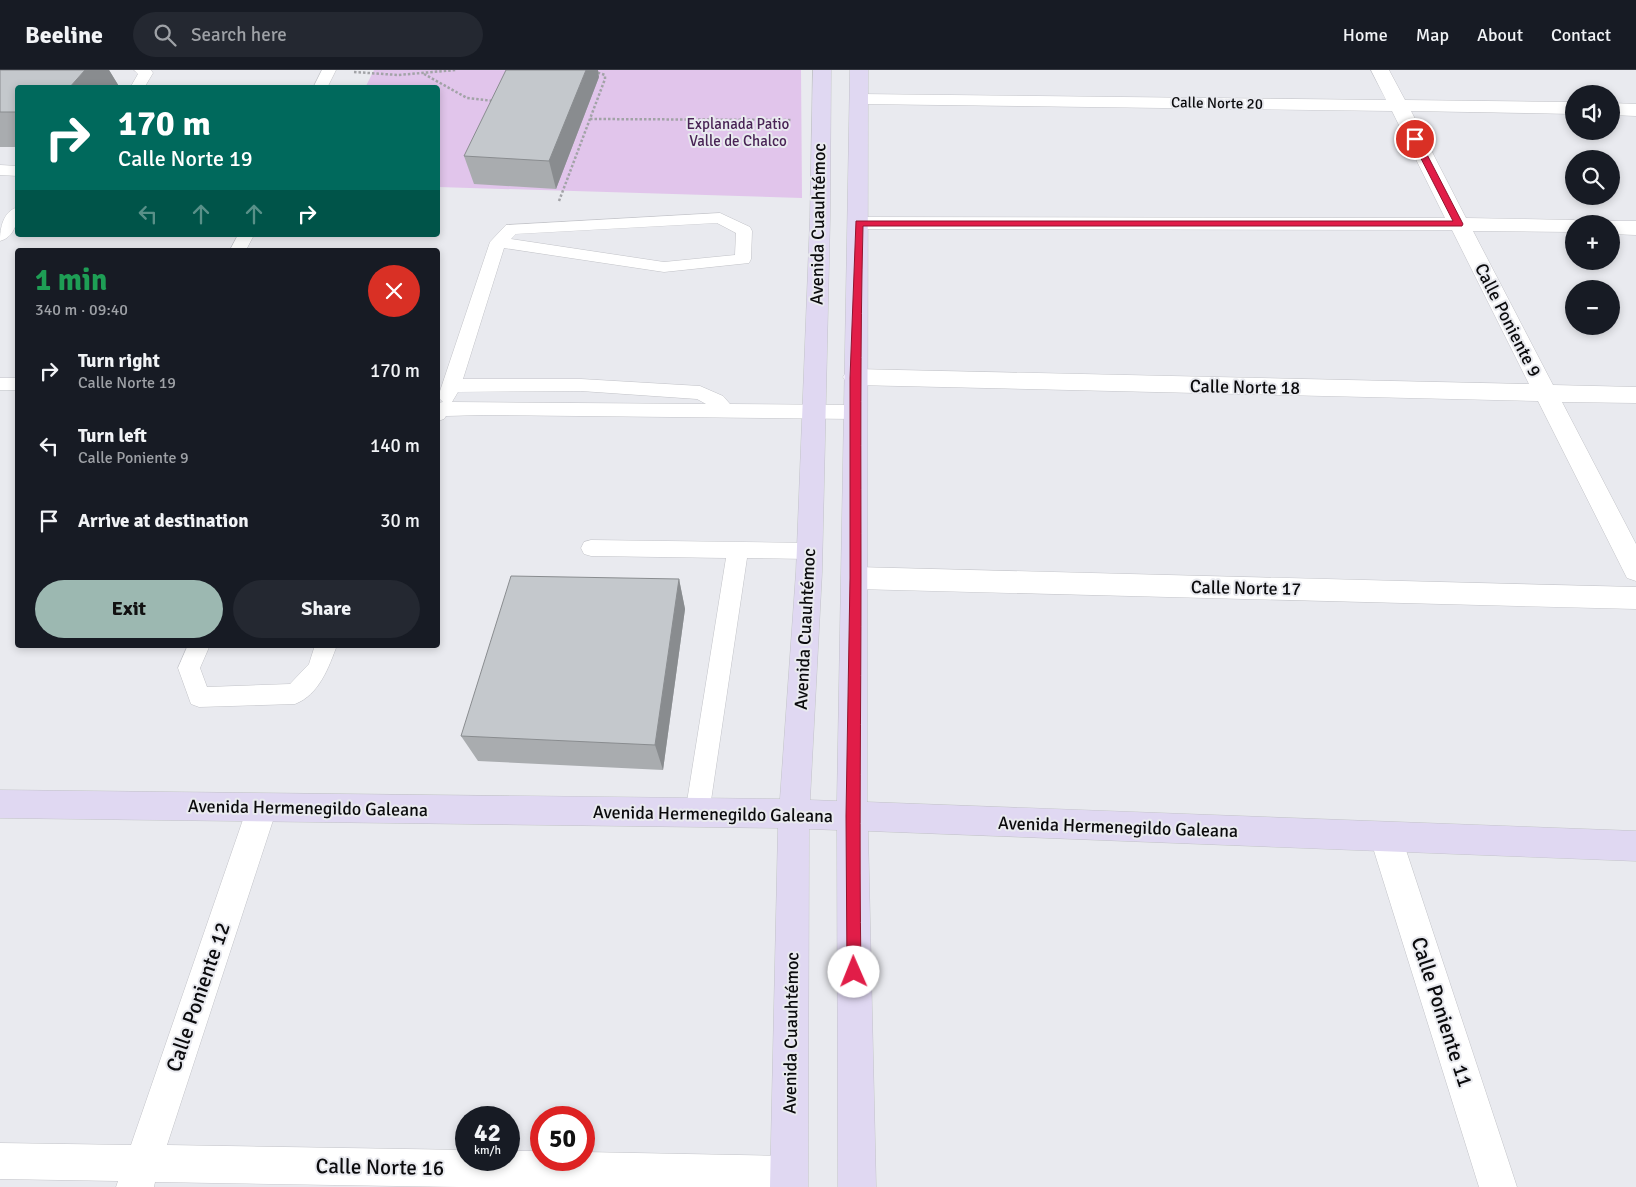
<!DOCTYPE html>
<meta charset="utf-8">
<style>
body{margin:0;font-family:Signika,sans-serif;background:#242831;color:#f1f3f6;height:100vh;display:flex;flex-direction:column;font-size:19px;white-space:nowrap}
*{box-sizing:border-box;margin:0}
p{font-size:16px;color:#9ea1a6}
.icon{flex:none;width:28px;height:28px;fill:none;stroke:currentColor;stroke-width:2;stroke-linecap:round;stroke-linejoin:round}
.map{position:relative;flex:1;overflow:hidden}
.side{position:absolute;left:15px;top:178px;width:425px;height:400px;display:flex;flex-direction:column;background:#171b24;border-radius:5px;box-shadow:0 2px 8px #0003}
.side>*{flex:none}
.hud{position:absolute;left:15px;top:15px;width:425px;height:152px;border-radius:5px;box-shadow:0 2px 8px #0003;background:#00695c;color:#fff;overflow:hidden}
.fabs{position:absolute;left:1565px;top:15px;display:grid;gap:10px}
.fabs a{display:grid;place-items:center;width:55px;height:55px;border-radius:50%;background:#171b24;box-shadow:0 2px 8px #0003;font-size:25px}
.speed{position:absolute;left:455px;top:1036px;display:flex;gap:10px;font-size:25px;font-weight:700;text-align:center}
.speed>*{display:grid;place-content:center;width:65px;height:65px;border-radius:50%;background:#171b24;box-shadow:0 2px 8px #0003;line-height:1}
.speed small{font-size:12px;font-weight:400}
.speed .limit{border:8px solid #d22;background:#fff;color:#111}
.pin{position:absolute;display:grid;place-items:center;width:42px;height:42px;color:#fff;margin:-21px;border:2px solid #fff;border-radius:50%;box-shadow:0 1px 5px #0007}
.me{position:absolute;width:55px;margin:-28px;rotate:359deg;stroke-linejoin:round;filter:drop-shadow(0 0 4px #0008)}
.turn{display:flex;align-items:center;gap:18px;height:105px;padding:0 20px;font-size:22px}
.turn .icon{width:65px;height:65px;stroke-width:2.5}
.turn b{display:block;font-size:35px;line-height:42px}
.lanes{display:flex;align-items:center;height:48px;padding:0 20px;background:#0003;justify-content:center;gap:25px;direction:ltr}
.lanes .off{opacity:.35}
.round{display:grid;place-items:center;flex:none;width:52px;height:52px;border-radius:26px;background:#242831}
.summary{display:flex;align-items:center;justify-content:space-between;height:85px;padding:0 20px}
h1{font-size:30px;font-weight:700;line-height:38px;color:#1e9e55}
.primary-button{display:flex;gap:10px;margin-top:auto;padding:10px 20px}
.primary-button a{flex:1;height:58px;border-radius:30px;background:#9cb8b1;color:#111;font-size:20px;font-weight:700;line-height:58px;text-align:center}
.primary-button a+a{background:#242831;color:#f1f3f6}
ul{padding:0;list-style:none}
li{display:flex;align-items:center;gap:15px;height:75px;padding:0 20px}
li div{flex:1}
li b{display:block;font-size:19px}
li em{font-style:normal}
header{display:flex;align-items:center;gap:30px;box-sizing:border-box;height:70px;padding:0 25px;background:#171b24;border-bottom:1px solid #363941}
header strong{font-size:24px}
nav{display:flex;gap:28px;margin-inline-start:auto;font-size:18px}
.search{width:350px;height:45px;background:#242831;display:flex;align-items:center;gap:12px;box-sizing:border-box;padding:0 18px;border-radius:28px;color:#9ea1a6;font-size:19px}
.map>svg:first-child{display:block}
.green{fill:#e1c5eb}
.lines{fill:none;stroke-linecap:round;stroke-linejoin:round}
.lane-casing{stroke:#c2c3c8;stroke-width:1}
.street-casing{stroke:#c2c3c8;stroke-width:1}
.secondary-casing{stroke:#c2c3c8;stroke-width:1}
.path{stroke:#a2a3a7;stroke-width:2.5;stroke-dasharray:2.5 2;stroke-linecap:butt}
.lane{fill:#fff;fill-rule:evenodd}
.street{fill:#fff;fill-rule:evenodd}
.secondary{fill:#e0d8f2;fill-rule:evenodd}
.wall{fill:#a9acaf}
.shaded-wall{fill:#898c8f}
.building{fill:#c4c8cc;stroke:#898c8f}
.route{fill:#e11d48;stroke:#92132f}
.labels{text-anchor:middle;stroke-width:4;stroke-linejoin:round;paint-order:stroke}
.far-street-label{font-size:15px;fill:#0b0b0d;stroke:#e9eaef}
.far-park-label{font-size:15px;fill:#492455;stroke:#e9eaef}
.street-label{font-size:18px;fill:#0b0b0d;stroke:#e9eaef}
.near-street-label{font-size:21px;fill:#0b0b0d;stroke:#e9eaef}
</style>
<header>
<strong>Beeline</strong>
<div class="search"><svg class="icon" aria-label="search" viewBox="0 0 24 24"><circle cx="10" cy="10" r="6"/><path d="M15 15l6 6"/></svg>Search here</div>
<nav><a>Home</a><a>Map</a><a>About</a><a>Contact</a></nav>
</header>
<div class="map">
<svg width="1636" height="1117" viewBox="0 0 1636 1117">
<rect width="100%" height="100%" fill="#e9eaef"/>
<!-- green -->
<path class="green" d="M374,0H801L802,128L438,117V18H365Z"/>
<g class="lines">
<!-- lane casing -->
<g class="lane-casing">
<path id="lane" d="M134,0H151L153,3L144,18H130L138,4Z
M322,0H336L327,18H313Z
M0,95L18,96V106L0,105Z
M18,137C18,151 15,167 0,171C0,158 3,141 18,137Z
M720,143L750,157L752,161L751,189L749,193L664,202L504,178L463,309H581L700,316L723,326L730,334L855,335L861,337L864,342L861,347L855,349L483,345L446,346L444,349L438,351V333L443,332L438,327L490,172L506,155ZM717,153L736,163L735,185L664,192L511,169L516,164ZM581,321L697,329L706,334L452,332L458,322Z
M238,165H254L246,180H230Z
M0,308H18V320H0Z
M591,470L810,473L817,475L820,481L817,487L810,489L747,488L709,744L705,752L697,755L689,752L685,744L726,488L591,486L584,484L581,478L584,472Z
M188,575H210L200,598L207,617L290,614L309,594L315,575H337C329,597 319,625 295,634L199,637L191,634L178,598Z"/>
</g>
<!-- street casing -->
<g class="street-casing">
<path id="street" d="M1371,0H1389L1405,30L1574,32V44L1411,41L1466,148L1574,150L1583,154H1574V162L1473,161L1553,315L1636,317V333L1562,332L1636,474V511L1627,508L1538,331L855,315L847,313L843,307L847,301L855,299L1529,314L1452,160L859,159L852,158L849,153L852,148L859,147L1445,148L1392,41L860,34L854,33L851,29L854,25L860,24L1386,30Z
M1611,33L1636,34V46L1611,45Z
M1611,151H1636V165L1611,164V154H1603Z
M856,497L1636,517V539L856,519L847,516L843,508L847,500Z
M262,724L273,728L277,738L167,1075L466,1080V1090H509V1081H541V1090H584V1082L789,1086L802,1091L807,1104L802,1117H459L155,1112L154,1117H116L118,1111L0,1109V1073L131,1075L247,738L251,728Z
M1386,753L1397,757L1402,768L1517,1117H1479L1370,768L1375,757Z"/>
</g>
<!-- secondary casing -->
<g class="secondary-casing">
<path id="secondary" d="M813,0H831L830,148L822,502L810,730L837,731L850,0H868L867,732L1636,761V791L868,761L876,1117H838L837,760L809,759L808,1117H770L778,758L0,748V720L780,729L796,502L810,148Z"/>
</g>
<!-- path -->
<path class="path" d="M354,2L398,5L456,0
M424,4L467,28L493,31
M590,49L792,50
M559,131L605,9V5L596,2"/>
<!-- lane -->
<use href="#lane" class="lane"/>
<!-- street -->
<use href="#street" class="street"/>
<!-- secondary -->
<use href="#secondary" class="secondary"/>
</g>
<!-- wall -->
<path class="wall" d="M0,0H109L120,18H18V77H0Z
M599,7L556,119L474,114L464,86Z
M679,509L685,539L663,700L478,691L461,666Z"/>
<!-- shaded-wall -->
<path class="shaded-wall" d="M85,0H109L120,18H69Z
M586,0H598L599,7L556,119L549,91Z
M679,509L685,539L663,700L655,675Z"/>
<!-- building -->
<path class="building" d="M0,0H85L69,18H18V42H0Z
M506,0H586L549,91L464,86Z
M511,506L679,509L655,675L461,666Z"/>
<!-- route -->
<path class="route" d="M1415,66L1419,69L1463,154L1462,156H863C860,273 861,390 861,507C861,638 859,770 861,902L859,907L854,909L849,907L847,902L846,746L850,508V308L856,151H1453L1411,69Z"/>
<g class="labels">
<!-- far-street labels -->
<g class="far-street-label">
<text transform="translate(1217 33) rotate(1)" y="5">Calle Norte 20</text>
</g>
<!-- far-park labels -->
<g class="far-park-label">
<text x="738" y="59">Explanada Patio<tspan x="738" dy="17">Valle de Chalco</tspan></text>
</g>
<!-- street labels -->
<g class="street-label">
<text transform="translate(818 154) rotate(-89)" y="6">Avenida Cuauhtémoc</text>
<text transform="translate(1508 250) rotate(63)" y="6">Calle Poniente 9</text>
<text transform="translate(1245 317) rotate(1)" y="6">Calle Norte 18</text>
<text transform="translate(1246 518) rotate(1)" y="6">Calle Norte 17</text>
<text transform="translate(805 559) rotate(-87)" y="6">Avenida Cuauhtémoc</text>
<text transform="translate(308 738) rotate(1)" y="6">Avenida Hermenegildo Galeana</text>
<text transform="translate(713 744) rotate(1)" y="6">Avenida Hermenegildo Galeana</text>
<text transform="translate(1118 757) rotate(2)" y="6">Avenida Hermenegildo Galeana</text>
<text transform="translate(791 963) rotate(-89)" y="6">Avenida Cuauhtémoc</text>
</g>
<!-- near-street labels -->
<g class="near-street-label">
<text transform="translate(198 927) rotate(-71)" y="7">Calle Poniente 12</text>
<text transform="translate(1442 942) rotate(72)" y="7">Calle Poniente 11</text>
<text transform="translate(380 1097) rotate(1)" y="7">Calle Norte 16</text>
</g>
</g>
</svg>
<div class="fabs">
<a><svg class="icon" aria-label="sound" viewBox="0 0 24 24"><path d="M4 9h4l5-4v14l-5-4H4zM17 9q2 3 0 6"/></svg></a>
<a><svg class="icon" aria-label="search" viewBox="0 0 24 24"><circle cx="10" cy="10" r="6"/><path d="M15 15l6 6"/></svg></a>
<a>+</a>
<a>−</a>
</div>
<div class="speed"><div>42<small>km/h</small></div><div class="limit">50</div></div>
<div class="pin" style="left:1415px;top:69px;background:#d93025"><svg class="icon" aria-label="arrive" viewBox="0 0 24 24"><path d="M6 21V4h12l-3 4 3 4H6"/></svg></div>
<svg class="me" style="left:854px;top:902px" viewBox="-20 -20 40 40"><circle r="19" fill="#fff"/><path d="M0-13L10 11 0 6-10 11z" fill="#e11d48"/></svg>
<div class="hud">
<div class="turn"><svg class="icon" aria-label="right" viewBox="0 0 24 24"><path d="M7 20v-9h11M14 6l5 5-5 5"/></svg><div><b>170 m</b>Calle Norte 19</div></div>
<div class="lanes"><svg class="icon off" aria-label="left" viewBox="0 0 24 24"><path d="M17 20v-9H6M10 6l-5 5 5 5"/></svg><svg class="icon off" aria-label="ahead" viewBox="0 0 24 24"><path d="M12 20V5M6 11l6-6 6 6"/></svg><svg class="icon off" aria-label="ahead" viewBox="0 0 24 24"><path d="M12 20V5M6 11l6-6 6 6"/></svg><svg class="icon" aria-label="right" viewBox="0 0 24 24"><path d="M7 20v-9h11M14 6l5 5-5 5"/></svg></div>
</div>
<section class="side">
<div class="summary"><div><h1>1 min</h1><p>340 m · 09:40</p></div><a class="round" style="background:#d93025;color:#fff"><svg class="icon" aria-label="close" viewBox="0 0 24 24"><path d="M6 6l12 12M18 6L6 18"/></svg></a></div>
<ul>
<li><svg class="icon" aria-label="right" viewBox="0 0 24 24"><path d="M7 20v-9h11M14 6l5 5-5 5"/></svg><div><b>Turn right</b><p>Calle Norte 19</p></div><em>170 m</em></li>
<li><svg class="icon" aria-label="left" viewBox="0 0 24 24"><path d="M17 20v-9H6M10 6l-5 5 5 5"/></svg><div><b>Turn left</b><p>Calle Poniente 9</p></div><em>140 m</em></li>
<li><svg class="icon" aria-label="arrive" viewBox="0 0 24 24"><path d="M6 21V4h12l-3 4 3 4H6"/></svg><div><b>Arrive at destination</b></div><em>30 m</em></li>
</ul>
<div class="primary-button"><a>Exit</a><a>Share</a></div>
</section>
</div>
